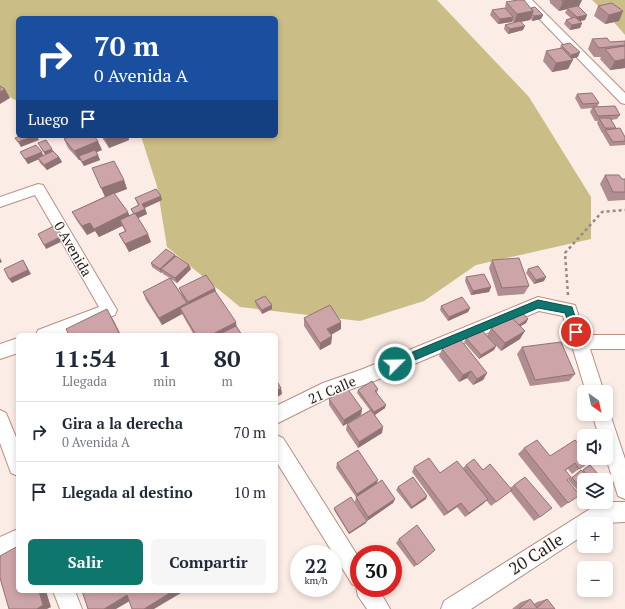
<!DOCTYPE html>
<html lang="es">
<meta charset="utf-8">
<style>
body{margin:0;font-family:"PT Serif",serif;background:#f6f6f7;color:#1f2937;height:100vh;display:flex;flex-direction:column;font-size:15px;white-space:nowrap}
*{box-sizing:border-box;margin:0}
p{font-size:13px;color:#747a83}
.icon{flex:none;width:22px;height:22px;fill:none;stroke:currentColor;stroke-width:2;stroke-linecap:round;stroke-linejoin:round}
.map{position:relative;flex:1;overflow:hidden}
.sheet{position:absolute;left:16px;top:333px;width:262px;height:260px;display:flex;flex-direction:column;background:#fff;border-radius:6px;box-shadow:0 2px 6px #0003}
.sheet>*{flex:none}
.guide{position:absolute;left:16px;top:16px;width:262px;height:122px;border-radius:6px;box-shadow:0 2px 6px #0003;background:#1a4fa0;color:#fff;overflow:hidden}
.needle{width:26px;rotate:147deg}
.controls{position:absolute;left:577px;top:385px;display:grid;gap:8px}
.controls a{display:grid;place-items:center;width:36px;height:36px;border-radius:6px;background:#fff;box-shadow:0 2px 6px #0003;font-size:20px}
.speed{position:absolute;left:290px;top:545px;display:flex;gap:8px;font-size:20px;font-weight:700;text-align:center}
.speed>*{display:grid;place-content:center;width:52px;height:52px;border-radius:50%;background:#fff;box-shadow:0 2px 6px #0003;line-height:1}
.speed small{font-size:10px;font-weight:400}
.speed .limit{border:6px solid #d22;background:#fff;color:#111}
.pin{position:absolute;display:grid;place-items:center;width:34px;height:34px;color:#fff;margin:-17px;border:2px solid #fff;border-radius:50%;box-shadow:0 1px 4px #0007}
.me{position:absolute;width:44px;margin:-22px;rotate:67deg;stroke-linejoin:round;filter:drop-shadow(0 0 3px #0008)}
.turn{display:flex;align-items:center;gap:14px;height:84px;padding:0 12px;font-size:18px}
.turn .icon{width:52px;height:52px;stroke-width:2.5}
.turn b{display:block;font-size:28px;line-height:34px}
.then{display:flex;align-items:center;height:38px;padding:0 12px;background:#0003;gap:8px;font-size:15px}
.eta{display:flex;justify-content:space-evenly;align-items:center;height:68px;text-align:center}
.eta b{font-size:24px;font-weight:700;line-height:28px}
.button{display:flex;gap:8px;margin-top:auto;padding:8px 12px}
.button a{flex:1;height:46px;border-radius:6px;background:#0f766e;color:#fff;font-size:16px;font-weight:700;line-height:46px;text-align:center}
.button a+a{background:#f6f6f7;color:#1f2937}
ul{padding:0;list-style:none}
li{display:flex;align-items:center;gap:12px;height:60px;padding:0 12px;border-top:1px solid #e0e1e3}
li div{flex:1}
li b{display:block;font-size:15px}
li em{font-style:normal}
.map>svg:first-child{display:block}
.green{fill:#cabd85}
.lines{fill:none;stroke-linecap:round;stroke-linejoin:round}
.minor-casing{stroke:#b59083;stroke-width:2}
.path{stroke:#988983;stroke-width:2.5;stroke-dasharray:3 3;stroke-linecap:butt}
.minor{fill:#fff;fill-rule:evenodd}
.wall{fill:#b08d90}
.shaded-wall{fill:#907375}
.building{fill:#cda4a7;stroke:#907375}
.route{fill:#0f766e;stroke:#0a4d48}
.labels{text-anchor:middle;stroke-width:3;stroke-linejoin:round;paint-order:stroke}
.street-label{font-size:14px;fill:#2a1c16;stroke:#fdfdfd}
.near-street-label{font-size:17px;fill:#2a1c16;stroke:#fdfdfd}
</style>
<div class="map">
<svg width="625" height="609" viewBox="0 0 625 609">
<rect width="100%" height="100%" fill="#fcece6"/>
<!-- green -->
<path class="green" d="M0,0H437L529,97L591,197V239L476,265L424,301L360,321L240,307L167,247L157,186L141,136H276V18H18V99L15,100L0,91Z
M592,0H625V35L606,13Z"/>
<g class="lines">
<!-- minor casing -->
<g class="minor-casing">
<path id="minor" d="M521,0H532L625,93V104L621,103Z
M38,184L43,185L117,310L115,315L63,335H36L38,330L99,307L35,195L0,207V197Z
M538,297L575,305L585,335H625V349H590L604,392H586L563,316L539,311L372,382L334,395L276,424V406L323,383L363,369Z
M18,338V353L0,359V344Z
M606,407L610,414L625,459V499L618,496L606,458V436H599L592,414H606Z
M0,410L6,413L18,442V476L11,473L0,443Z
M276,435L283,438L359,558V588H378L390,609H367L358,596L356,586L352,584L276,461Z
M601,502H625V522L584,524V535L471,609H441L444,601Z
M18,529V549L0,557V537Z
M53,591H75L82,609H60Z"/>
</g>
<!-- path -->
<path class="path" d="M568,295L565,253L602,212L625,210"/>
<!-- minor -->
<use href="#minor" class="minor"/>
</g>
<!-- wall -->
<path class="wall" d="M549,0H582L579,6L574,7L587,15L585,20L580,21L582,23L580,28L570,30L564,24L566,20L571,18L565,13L567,9L559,11L550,3V1Z
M506,2L531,8L543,15L541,19L532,21L531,19L530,20L521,22L523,30L508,34L504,29L505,25L514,23L512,21V22L498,24L490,15L492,10L505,8Z
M598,6L623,11L619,21L605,24L594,16Z
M592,39L610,42L625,41V68L610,70L600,59L601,57H594L588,49Z
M561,45L578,57L572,59L568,69L552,72L543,61L546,51L560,49Z
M577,94L599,103L597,107L620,115L617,119L611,120L616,128L615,129L625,137V145L610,146L603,134V133H602L597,123L598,121H595L590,112L592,108L581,109L575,98Z
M101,136H128L129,140L109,148Z
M64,139L102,150L96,152L100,160L84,166L80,160H79L68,148Z
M38,143L53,151L59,157L62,162L47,170L40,163L38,159L28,164L20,152L43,156L45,155Z
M605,175L622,179H625V200L608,201L600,184Z
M124,180L127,189L114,194L130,216L134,214L131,209L138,205L135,198L162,200L145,208L147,214L138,218L151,242L129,252L119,234L125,231L122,226L99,237L95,231L87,235L77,221L72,212L106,196Z
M175,255L176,256L189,265L191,269L177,283L171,279L182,295L179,288L215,291L242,335H194L182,314L162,325L146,300L143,292L170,278L163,274L162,272L161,273L152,267L151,263Z
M492,260L529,286L524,294L498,296L489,268Z
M528,269L544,281L534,284L526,273Z
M466,277L491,287L489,292L471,295L465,281Z
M255,301L272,309L262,314L256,305Z
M441,306L470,308L468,312L448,321L440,310Z
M304,318L341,329L331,335L332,336L331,344L320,350L304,326Z
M512,318L528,319L526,323L520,326V339L501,351L487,336L491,328Z
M466,338L496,346L494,350L479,359L464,342Z
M522,347L575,374L569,381L530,386L517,354Z
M442,349L487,373L483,380L473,385L467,378L459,382L439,356Z
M378,389L377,393L385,408L375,415L382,433L358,448L346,430L347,424L370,410L357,393L358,390Z
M329,399L362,409L361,415L343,426L329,405Z
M524,448L550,456L592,460L572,474L568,469L566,470L568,480V503L561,508L518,454Z
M337,463L377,483L395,499L393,503L367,521L355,502L356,497L336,468Z
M466,465L483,470L510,488L514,485L540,517L534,521L510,491L491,506L486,500L465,517L457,507L444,516L412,472L414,467L440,473L463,468Z
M590,465L592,480H584V497L568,480L581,470L582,471Z
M398,487L426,499L411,509L396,490Z
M334,508L366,523L349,534L334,510Z
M399,539L432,553L414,567L396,543Z
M530,599L534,604L537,602L547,599L555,609H512L521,602Z"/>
<!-- shaded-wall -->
<path class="shaded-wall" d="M568,0H582L579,6L559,11L563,1Z
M533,11L530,20L514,23L517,14Z
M623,11L619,21L605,24L609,15Z
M543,15L541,19L532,21L534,16Z
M587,15L585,20L575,22L577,17Z
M513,17L512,22L498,24L500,19Z
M582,23L580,28L570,30L572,25Z
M525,26L523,30L508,34L510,29Z
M580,52L578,57L569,59L571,55Z
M625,59V68L610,70L615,61Z
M573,60L568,69L552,72L556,63Z
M5,89L10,98L0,104V92Z
M34,136H37L39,140L21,147L18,142Z
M113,136H128L129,140L109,148L105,139Z
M98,141L102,150L81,159L79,156L80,160H79L74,151Z
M52,149L54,154L47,157L44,152Z
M42,152L44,157L28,164L25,159Z
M98,155L100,160L84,166L82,162Z
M59,157L62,162L47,170L44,165Z
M124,180L127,189L105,197L101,188Z
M161,196L162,200L144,208L142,204Z
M145,209L147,214L136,219L135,214Z
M128,212L132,221L120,220L122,226L99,237L94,229Z
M90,223L95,231L87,235L82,226Z
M148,234L151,242L129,252L125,244Z
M62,236L65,240L46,249L44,245Z
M175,255L177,259L161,269L162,272L161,273L160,269Z
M0,258L2,262L0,263Z
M23,260L26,265L31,274L12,283L9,279Z
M189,265L191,269L177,283L175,278Z
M546,277L544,281L534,284L536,280Z
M491,287L489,292L471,295L473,291Z
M215,288L217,296L191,310L188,302Z
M187,303L190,311L180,308L182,314L162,325L159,318Z
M272,305V309L262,314V310Z
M470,308L468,312L448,321L449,317Z
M107,309L114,321L121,335H120Z
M528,319L526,323L516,329L519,325Z
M236,322L237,330L227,335H211Z
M341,322V329L327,337V329Z
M525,331L520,339L501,351L505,343Z
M332,336L331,344L320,350V343Z
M496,346L494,350L479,359L481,355Z
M471,371L467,378L459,382L463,375Z
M487,373L483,380L473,385L477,379Z
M281,388L282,394L276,398V391Z
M386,405L385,408L373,416L374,412Z
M362,409L361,415L343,426L344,420Z
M383,427L382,433L358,448L359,442Z
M378,480L376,485L356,498L357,494Z
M427,496L426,499L411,509L412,507Z
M395,499L393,503L367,521L368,517Z
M488,499L483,504L465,517L469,513Z
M461,503L457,507L444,516L448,512Z
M367,521L366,523L349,534V533Z
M39,591H46L51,607L47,609H37Z
M173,591H180L181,593L154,609H144Z
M127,595L135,598L116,609H104Z"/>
<!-- building -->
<path class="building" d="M518,0H524L533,11L517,14L506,2Z
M561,0H568L563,1Z
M612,3L623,11L609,15L598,6Z
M578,6L587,15L577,17L567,8Z
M535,7L543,15L534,16L532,14L533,11L531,8Z
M505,8L513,17L500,19L492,10Z
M575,17L582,23L572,25L566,20Z
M520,21L525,26L510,29L505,25Z
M607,38L610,42L625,41V45L599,48L592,39Z
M570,43L580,52L571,55L561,45Z
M625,46V59L615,61L605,49Z
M562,48L573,60L556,63L546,51Z
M0,86L5,89L0,92Z
M592,93L599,103L583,104L577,94Z
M615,106L620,115L598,116L593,107Z
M599,118H610L616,128H605Z
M620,128L625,137V141L613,142L605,130Z
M20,136H34L18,142L15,138Z
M70,136H94L98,141L74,151L64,139Z
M103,136H113L105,139Z
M46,140L52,149L44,152L38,143Z
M36,145L42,152L25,159L20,152Z
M95,150L98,155L82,162L79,156Z
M53,151L59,157L44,165L38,158Z
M114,161L124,180L101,188L92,168Z
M605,175H619L622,179H625V192H613Z
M156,189L161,196L142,204L145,209L134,214L131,209L139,205L135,198Z
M114,193L128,212L94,229L90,223L82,226L72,212Z
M135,213L148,234L125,244L119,234L126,231L120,220Z
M56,225L62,236L44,245L38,234Z
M166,249L175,255L160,269L151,263Z
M176,256L189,265L175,278L161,269Z
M519,258L529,286L502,288L492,260Z
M23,260L28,270L9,279L4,269Z
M538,266L546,277L536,280L528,269Z
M484,274L491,287L473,291L466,277Z
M206,275L215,288L188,302L179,288Z
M170,278L187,303L159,318L143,292Z
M215,291L236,322L211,335H196L180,308Z
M265,296L272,305L262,310L255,301Z
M462,297L470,308L449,317L441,306Z
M330,305L341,322L327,329L332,336L320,343L304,318Z
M107,309L120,335H69L66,329Z
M522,312L528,319L519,325L512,318Z
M511,317L525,331L505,343L491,328Z
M236,326L242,335H218Z
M481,329L496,346L481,355L466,338Z
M460,339L487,373L477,379L471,371L463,375L442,349Z
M561,342L575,374L535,380L522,347Z
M276,380L281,388L276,391Z
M372,381L378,389L375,391L386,405L374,412L358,390Z
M347,388L362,409L344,420L329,399Z
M371,410L383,427L359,442L347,424Z
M537,440L550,456L575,440L584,450V458H590L592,460L579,469L575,463L565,470L571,477L567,480L580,495L568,503L524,448Z
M358,450L378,480L357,494L337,463Z
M429,458L440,473L457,461L488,499L469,513L461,503L448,512L414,467Z
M474,459L483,470L490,464L512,490L496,502L466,465Z
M590,465L599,475L592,480L583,470Z
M581,470L590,480H584V491L572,478Z
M413,477L427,496L412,507L398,487Z
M525,477L552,508L540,517L514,485Z
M382,480L395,499L368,517L356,497Z
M351,497L367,521L349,533L334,508Z
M417,525L435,550L417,565L399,539Z
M18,546V591H39L43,605L37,609H9L0,578V556Z
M82,591H173L144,609H132L127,595L104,609H88Z
M530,599L537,608L547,599L555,609H519Z"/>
<!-- route -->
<path class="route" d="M538,300L572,307L580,332L579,334H572L565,313L538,308L398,367H391L390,364L391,361Z"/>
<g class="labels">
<!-- street labels -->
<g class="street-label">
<text transform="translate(73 249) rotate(60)" y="5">0 Avenida</text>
<text transform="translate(332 390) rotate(-23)" y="5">21 Calle</text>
</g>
<!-- near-street labels -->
<g class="near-street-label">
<text transform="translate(536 554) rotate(-33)" y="6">20 Calle</text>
</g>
</g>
</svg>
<div class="controls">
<a><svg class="needle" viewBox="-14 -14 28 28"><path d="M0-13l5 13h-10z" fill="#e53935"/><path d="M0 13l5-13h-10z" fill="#747a83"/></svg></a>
<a><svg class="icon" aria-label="sound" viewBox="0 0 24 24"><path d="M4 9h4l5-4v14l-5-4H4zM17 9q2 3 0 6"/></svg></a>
<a><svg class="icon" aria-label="layers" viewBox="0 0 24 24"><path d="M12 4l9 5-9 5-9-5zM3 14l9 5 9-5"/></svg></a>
<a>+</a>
<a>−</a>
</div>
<div class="speed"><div>22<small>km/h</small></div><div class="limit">30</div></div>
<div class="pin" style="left:576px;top:332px;background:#d93025"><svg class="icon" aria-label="arrive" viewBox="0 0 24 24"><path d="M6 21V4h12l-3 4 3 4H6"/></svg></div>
<svg class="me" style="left:395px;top:364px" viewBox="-20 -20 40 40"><circle r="17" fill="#0f766e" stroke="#fff" stroke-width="3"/><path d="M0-11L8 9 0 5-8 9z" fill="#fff"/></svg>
<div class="guide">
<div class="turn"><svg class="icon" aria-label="right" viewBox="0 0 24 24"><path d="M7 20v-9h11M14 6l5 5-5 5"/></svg><div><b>70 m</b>0 Avenida A</div></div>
<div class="then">Luego<svg class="icon" aria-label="arrive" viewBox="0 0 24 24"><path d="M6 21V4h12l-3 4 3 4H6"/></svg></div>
</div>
<section class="sheet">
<div class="eta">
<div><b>11:54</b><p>Llegada</p></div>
<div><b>1</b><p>min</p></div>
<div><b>80</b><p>m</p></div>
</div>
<ul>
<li><svg class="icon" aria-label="right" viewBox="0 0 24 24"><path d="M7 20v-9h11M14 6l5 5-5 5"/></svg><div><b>Gira a la derecha</b><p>0 Avenida A</p></div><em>70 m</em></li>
<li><svg class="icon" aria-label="arrive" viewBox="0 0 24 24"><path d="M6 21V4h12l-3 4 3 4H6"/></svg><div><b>Llegada al destino</b></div><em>10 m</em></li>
</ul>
<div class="button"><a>Salir</a><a>Compartir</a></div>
</section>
</div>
